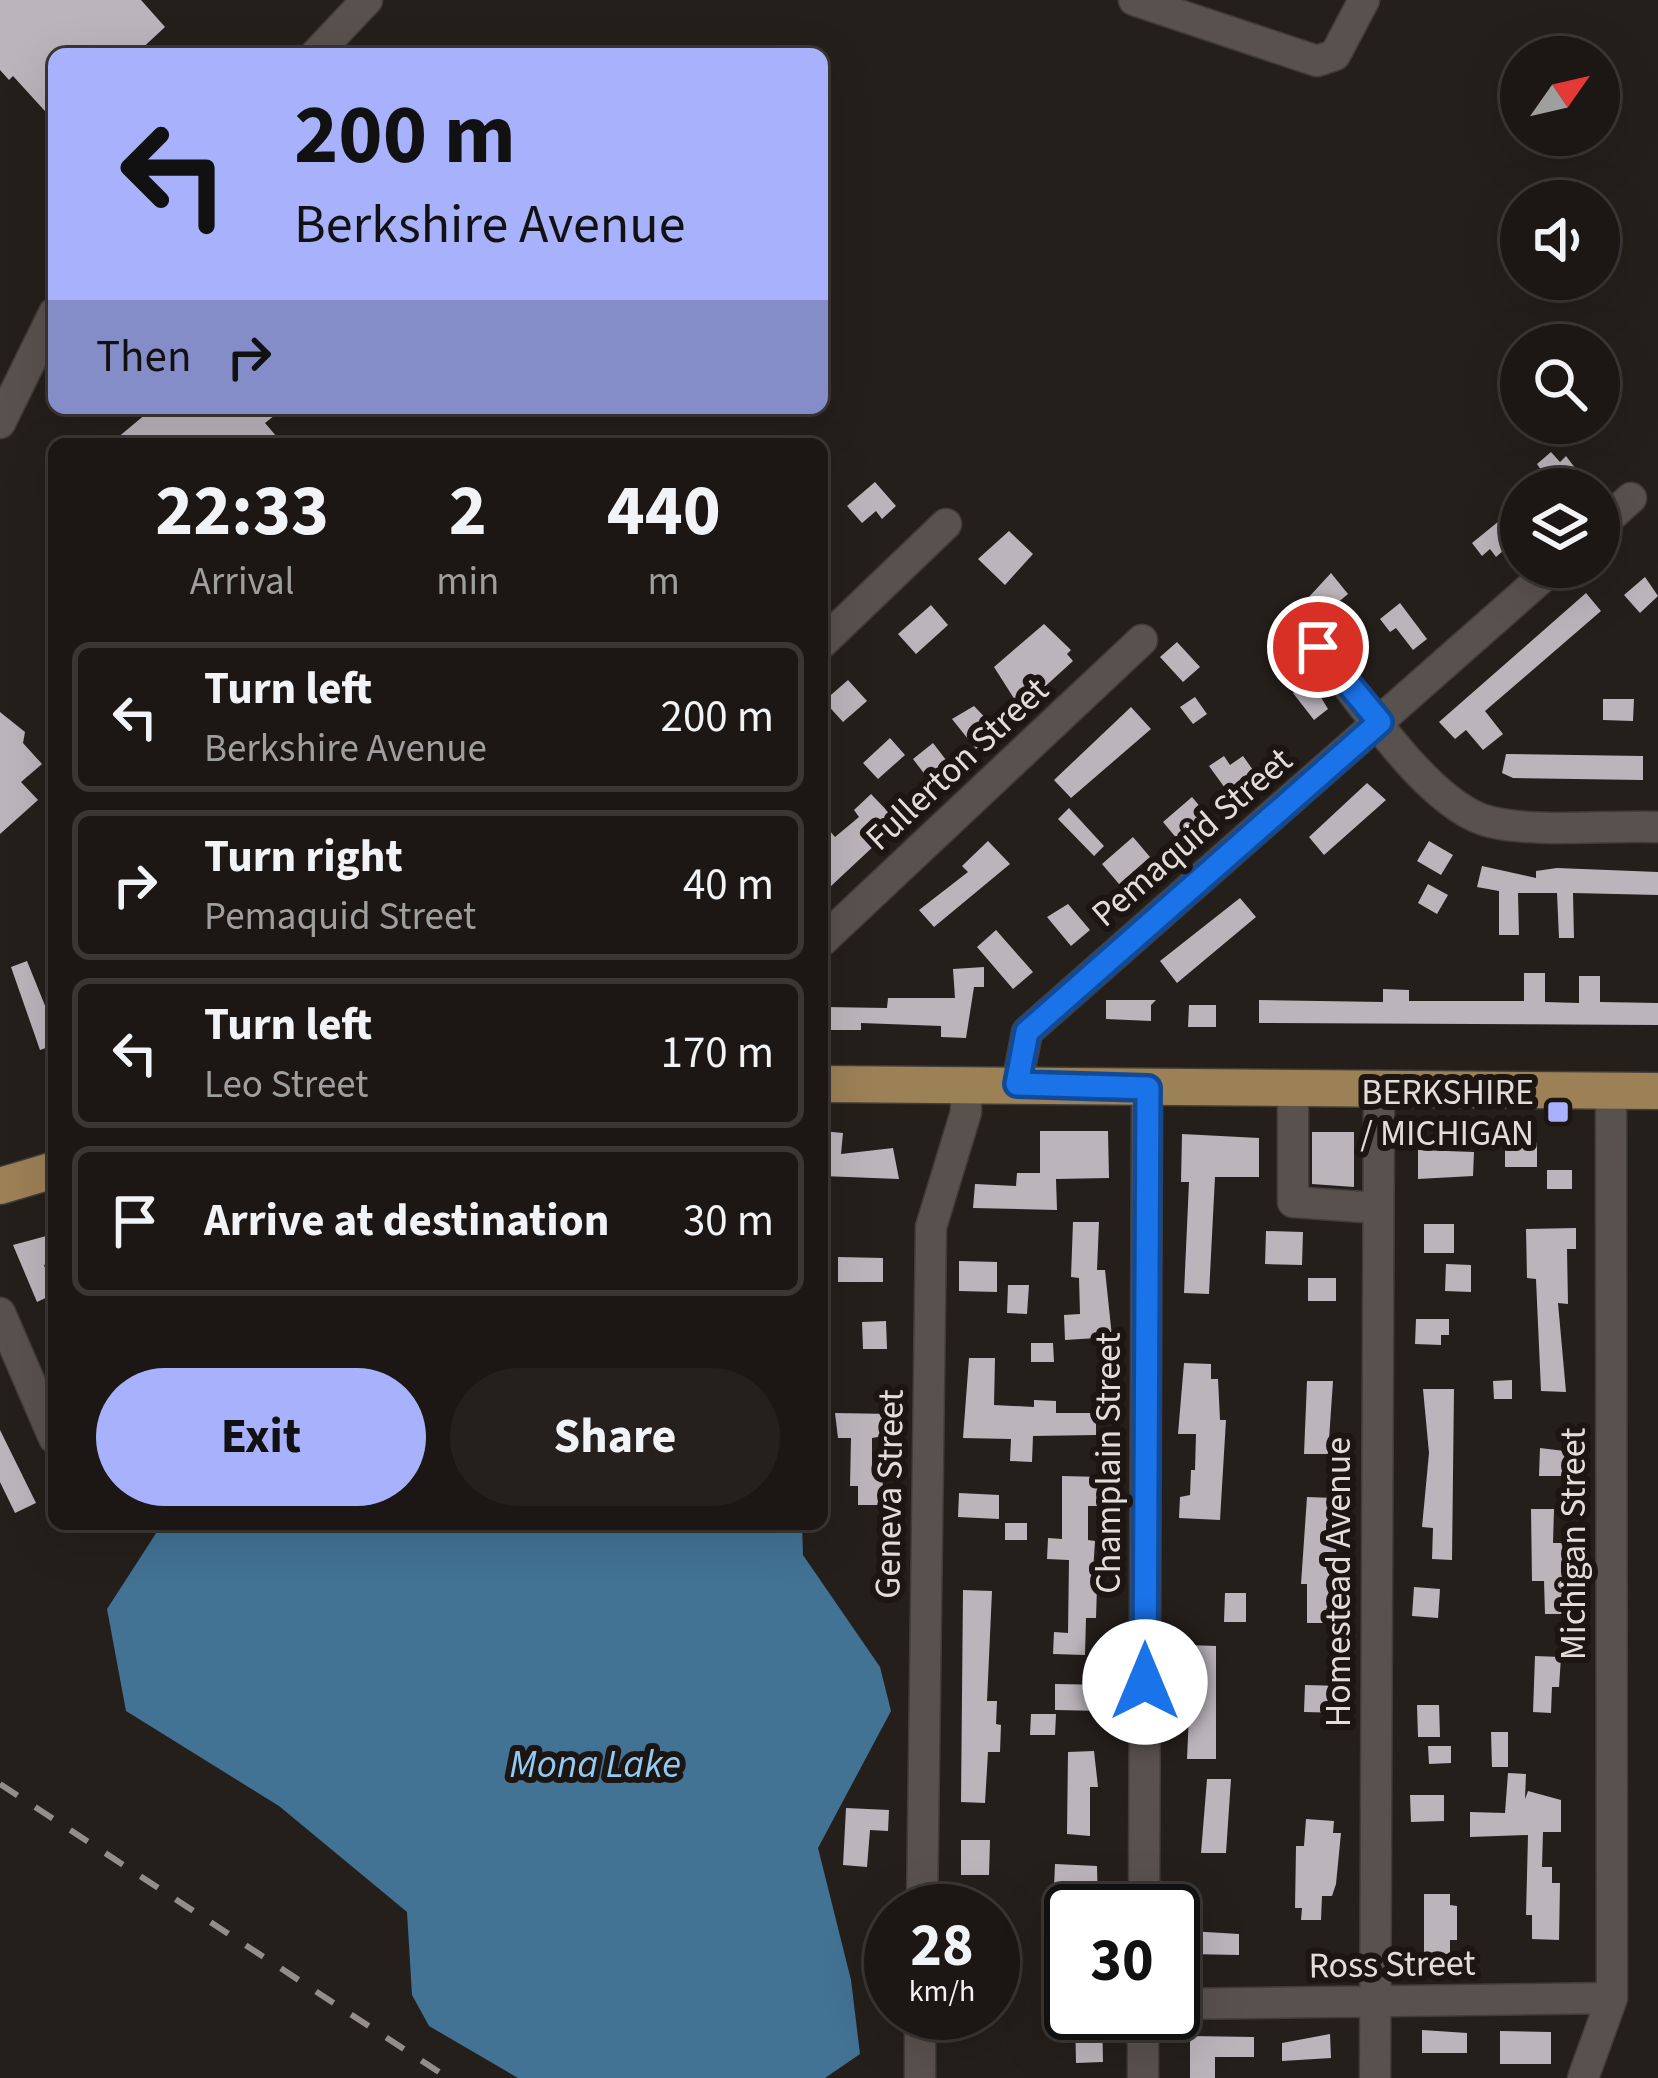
<!DOCTYPE html>
<style>
body{margin:0;font-family:"Source Sans 3",sans-serif;background:#25201d;color:#f1f3f6;height:100vh;display:flex;flex-direction:column;font-size:45px;white-space:nowrap}
*{box-sizing:border-box;margin:0}
p{font-size:39px;color:#a09fa0}
.icon{flex:none;width:66px;height:66px;fill:none;stroke:currentColor;stroke-width:2;stroke-linecap:round;stroke-linejoin:round}
.map{position:relative;flex:1;overflow:hidden}
.panel{position:absolute;left:48px;top:438px;width:780px;height:1092px;display:flex;flex-direction:column;background:#1c1714;border-radius:18px;box-shadow:0 12px 48px #0002,0 0 0 3px #3a3634}
.panel>*{flex:none}
.guide{position:absolute;left:48px;top:48px;width:780px;height:366px;border-radius:18px;box-shadow:0 12px 48px #0002,0 0 0 3px #3a3634;background:#a7b1fc;color:#111;overflow:hidden}
.needle{width:78px;rotate:56deg}
.fabs{position:absolute;left:1500px;top:36px;display:grid;gap:24px}
.fabs a{display:grid;place-items:center;width:120px;height:120px;border-radius:50%;background:#1c1714;box-shadow:0 12px 48px #0002,0 0 0 3px #3a3634;font-size:60px}
.speed{position:absolute;left:864px;top:1884px;display:flex;gap:24px;font-size:60px;font-weight:700;text-align:center}
.speed>*{display:grid;place-content:center;width:156px;height:156px;border-radius:50%;background:#1c1714;box-shadow:0 12px 48px #0002,0 0 0 3px #3a3634;line-height:1}
.speed small{font-size:30px;font-weight:400}
.speed .limit{border:6px solid #111;border-radius:18px;background:#fff;color:#111}
.pin{position:absolute;display:grid;place-items:center;width:102px;height:102px;color:#fff;margin:-51px;border:6px solid #fff;border-radius:50%;box-shadow:0 3px 12px #0007}
.me{position:absolute;width:132px;margin:-66px;rotate:0deg;stroke-linejoin:round;filter:drop-shadow(0 0 9px #0008)}
.turn{display:flex;align-items:center;gap:42px;height:252px;padding:0 48px;font-size:54px}
.turn .icon{width:156px;height:156px;stroke-width:2.5}
.turn b{display:block;font-size:84px;line-height:102px}
.then{display:flex;align-items:center;height:114px;padding:0 48px;background:#0003;gap:24px;font-size:45px}
.eta{display:flex;justify-content:space-evenly;align-items:center;height:204px;text-align:center}
.eta b{font-size:72px;font-weight:700;line-height:84px}
.primary-button{display:flex;gap:24px;margin-top:auto;padding:24px 48px}
.primary-button a{flex:1;height:138px;border-radius:72px;background:#a7b1fc;color:#111;font-size:48px;font-weight:700;line-height:138px;text-align:center}
.primary-button a+a{background:#25201d;color:#f1f3f6}
ul{padding:0;list-style:none}
li{display:flex;align-items:center;gap:36px;height:150px;margin:0 24px 18px;padding:0 24px;border:6px solid #3a3634;border-radius:18px}
li div{flex:1}
li b{display:block;font-size:45px}
li em{font-style:normal}
.map>svg:first-child{display:block}
.water{fill:#427294}
.building{fill:#bbb4bb}
.lines{fill:none;stroke-linecap:round;stroke-linejoin:round}
.minor-casing{stroke:#413c39;stroke-width:33}
.major-casing{stroke:#413c39;stroke-width:39}
.minor{stroke:#59514d;stroke-width:30}
.major{stroke:#9c8056;stroke-width:36}
.rail{stroke:#938d8b;stroke-width:6;stroke-dasharray:21 21;stroke-linecap:butt}
.route-casing{stroke:#114b97;stroke-width:30}
.route{stroke:#1a73e8;stroke-width:21}
.poi-dot{fill:#a7b1fc;stroke:#1c1512;stroke-width:4.5}
.labels{text-anchor:middle;stroke-width:12;stroke-linejoin:round;paint-order:stroke}
.street-label{font-size:36px;fill:#e2dddb;stroke:#1c1512}
.poi-label{font-size:36px;fill:#e2dddb;stroke:#1c1512;text-anchor:end}
.water-label{font-size:39px;font-style:italic;fill:#91cbf4;stroke:#1c1512}
</style>
<div class="map">
<svg width="1658" height="2078" viewBox="0 0 1658 2078">
<rect width="100%" height="100%" fill="#251f1b"/>
<!-- water -->
<path class="water" d="M162,1524H802L803,1555L880,1667L891,1711L818,1848L851,1980L860,2054L825,2078H518L429,2026L412,1995L407,1912L279,1806L126,1711L107,1609Z"/>
<!-- building -->
<path class="building" d="M0,0H141L165,27L136,54H54V121L13,76L9,80L0,70Z
M153,408H284L265,423L283,444H110Z
M1551,452L1560,462L1566,456L1591,489H1554L1537,464Z
M875,482L896,506L882,519L876,511L862,523L847,506Z
M1504,517L1520,536L1496,557L1490,549L1482,556L1472,543Z
M1009,531L1033,554L1005,585L978,559Z
M1331,573L1348,594L1323,615L1308,598Z
M1645,577L1658,596L1640,613L1624,595Z
M1586,593L1601,611L1485,711L1503,734L1483,750L1466,730L1455,739L1439,722Z
M1400,603L1427,639L1413,650L1396,628L1390,632L1380,619Z
M931,605L948,625L916,654L898,634Z
M1044,624L1071,650L1067,654L1073,661L1028,702L1022,694L1015,700L994,667Z
M1177,642L1200,667L1183,682L1160,657Z
M1310,679L1328,709L1314,720L1293,693Z
M848,680L867,701L843,722L824,701Z
M1195,697L1207,714L1193,724L1180,707Z
M1603,699H1634L1633,721L1603,720Z
M974,706L998,731L976,749L952,719Z
M1131,707L1151,729L1071,798L1054,780Z
M0,712L25,732L23,743L42,764L21,782L38,800L0,834Z
M890,738L905,755L878,779L863,763Z
M933,743L956,773L936,789L913,759Z
M1506,754L1643,756V780L1513,778L1502,773Z
M1224,756L1230,765L1243,756L1253,770L1230,795L1209,766Z
M1367,783L1386,800L1324,855L1309,837Z
M871,794L893,817L886,824L891,830L830,887L822,877V822L835,837L859,817L854,810Z
M1192,797L1207,815L1178,840L1163,822Z
M1069,808L1104,846L1094,856L1058,819Z
M1133,837L1150,857L1119,884L1102,864Z
M988,841L1010,864L934,927L919,910L968,872L962,866Z
M1429,841L1453,855L1441,875L1417,861Z
M1482,866L1536,878V871L1557,868L1658,872V895L1573,893L1574,938H1559L1557,893H1518L1519,935H1499V891L1477,887Z
M1428,884L1448,895L1437,914L1418,903Z
M1240,898L1256,917L1177,983L1160,961Z
M1068,904L1090,930L1071,946L1047,917Z
M996,930L1033,972L1013,989L977,947Z
M27,961L54,1028V1045L40,1050L11,967Z
M984,967V987H974L966,1038L941,1037V1026L861,1023V1030H831V1022H825V1007L887,1008L888,998H955L953,969Z
M1524,973H1545V1002L1579,1003V976H1600V1002L1658,1003V1025L1259,1023V1000L1383,1002V989L1409,990V1001H1524Z
M1106,1000H1156L1151,1005V1021L1106,1019Z
M1189,1005H1216V1027H1188Z
M822,1131L843,1133L841,1154L893,1148L899,1179L822,1176Z
M1040,1131H1108L1109,1178L1056,1179L1057,1210L973,1208L975,1184L1016,1186L1017,1173H1040Z
M1312,1132H1354V1187L1312,1184Z
M1182,1134L1259,1138V1177H1215L1209,1294L1184,1293L1189,1182H1181Z
M1505,1135L1528,1136V1142H1537V1167H1505Z
M1418,1150L1474,1152L1473,1176L1418,1179Z
M1547,1170H1572V1189H1547Z
M1073,1222H1099L1097,1270H1105L1112,1337L1065,1340L1064,1315L1080,1314L1079,1278L1071,1277Z
M1424,1224H1454V1253H1424Z
M1576,1228V1249H1567L1568,1304L1558,1303L1566,1392L1541,1391L1536,1279L1527,1278L1526,1229Z
M1266,1231L1303,1232L1302,1265L1265,1264Z
M50,1235L54,1260L44,1265L54,1294L37,1302L13,1245Z
M838,1257L883,1258V1282H838Z
M959,1261L997,1262V1292L959,1291Z
M1446,1264L1471,1265V1292L1445,1291Z
M1308,1278H1336V1301H1308Z
M1008,1285H1029L1027,1314L1007,1313Z
M1416,1319H1449V1335H1441V1345L1415,1344Z
M886,1321L887,1349H863L862,1322Z
M1031,1343H1053L1054,1362H1031Z
M969,1358H995L994,1405L1034,1407V1400L1056,1401V1413H1096V1435L1033,1436L1032,1462L1010,1461L1011,1439L963,1438Z
M1184,1363L1211,1364V1379H1218L1220,1420H1226L1220,1520L1179,1518L1180,1497L1190,1495L1191,1470H1195L1196,1434H1178Z
M1512,1380V1399H1494L1493,1381Z
M1307,1381H1333L1328,1454H1304Z
M1423,1389H1454L1452,1560L1432,1559L1433,1528L1422,1527L1429,1453Z
M835,1413L891,1414L890,1435L872,1438V1475H883L882,1505H858V1486H850L851,1438H838Z
M0,1430L36,1503L15,1513L0,1482Z
M1540,1448L1573,1452V1476H1539Z
M1062,1476L1101,1477L1100,1506H1088V1540L1095,1541L1092,1587H1097L1096,1618H1086L1085,1655L1053,1654L1054,1632L1068,1633L1069,1560L1047,1559L1048,1538L1062,1539Z
M959,1493L999,1495V1519L958,1517Z
M1307,1497L1334,1498V1518H1338L1332,1623H1307V1584H1301Z
M1531,1509H1554L1553,1543H1562L1566,1614H1545L1544,1581H1532Z
M1005,1523H1027V1540H1005Z
M1414,1587L1440,1589L1438,1618L1412,1616Z
M963,1590L992,1591L987,1701H997L996,1724L1001,1725L1000,1752H988L985,1803L961,1802Z
M1225,1593H1246V1622H1224Z
M1186,1645L1216,1646V1759H1187L1191,1669L1185,1668Z
M1535,1656L1561,1657L1559,1687H1552L1551,1713L1533,1712Z
M1055,1684L1111,1685L1110,1707L1105,1711L1055,1710Z
M1305,1685L1343,1686L1342,1713L1304,1712Z
M1417,1705H1439L1440,1737H1418Z
M1031,1714H1056L1055,1735H1030Z
M1491,1732H1508V1767H1492Z
M1428,1746H1451V1763L1429,1764Z
M1094,1751L1098,1787H1090V1836L1067,1834L1068,1752Z
M1508,1773L1526,1774L1525,1799L1528,1791L1561,1800V1832H1543L1542,1867H1552V1883H1560L1559,1940L1532,1939V1915H1526L1528,1835L1470,1837V1812L1505,1813Z
M1207,1779H1231L1226,1853H1201Z
M1410,1795H1444V1821L1411,1822Z
M846,1808L889,1810L888,1831L870,1830L867,1867L843,1865Z
M1306,1819L1334,1821L1333,1833H1341L1336,1884L1332,1896H1322L1321,1920H1301L1302,1908H1295L1296,1846H1304Z
M961,1840H990L989,1875H961Z
M1055,1864L1097,1866L1098,1908L1071,1911L1072,1887H1054Z
M1424,1894H1450V1905L1457,1906V1940H1450V1954H1424Z
M1189,1931L1239,1934V1955L1189,1954Z
M1075,2013H1102L1103,2062L1076,2063Z
M1422,2030L1467,2033V2053H1422Z
M1500,2031L1551,2032V2064H1500Z
M1330,2034L1331,2058L1282,2061V2043Z
M1190,2036L1254,2037V2057H1215V2078H1190Z"/>
<g class="lines">
<!-- minor casing -->
<g class="minor-casing">
<path id="minor" d="M1134,0L1317,61L1335,55L1364,0
M316,54L367,0
M0,423L54,313
M1599,527L1631,498
M822,643L946,524
M1318,647C1357,695 1430,809 1491,822C1539,833 1608,825 1658,827
M822,941L1142,640
M1017,1084L1027,1032L1554,567
M1293,1087V1202L1377,1208
M0,1313L54,1438
M922,1911L931,1227L966,1112V1084
M1144,1911L1147,1088
M1173,2004L1612,1998
M920,2078V2013
M1143,2078V2013
M1375,2078L1379,1086
M1583,2078L1612,1998L1611,1090"/>
</g>
<!-- major casing -->
<g class="major-casing">
<path id="major" d="M822,1084L1658,1091
M0,1186L54,1170"/>
</g>
<!-- minor -->
<use href="#minor" class="minor"/>
<!-- major -->
<use href="#major" class="major"/>
<!-- rail -->
<path class="rail" d="M0,1784L448,2078"/>
</g>
<g class="lines">
<!-- route casing -->
<g class="route-casing">
<path id="route" d="M1145,1682L1148,1088L1017,1084L1027,1032L1380,722L1318,647"/>
</g>
<!-- route -->
<use href="#route" class="route"/>
</g>
<!-- markers -->
<rect class="poi-dot" x="1546" y="1100" width="24" height="24" rx="6"/>
<g class="labels">
<!-- street labels -->
<g class="street-label">
<text transform="translate(956 763) rotate(-43)" y="13">Fullerton Street</text>
<text transform="translate(1191 836) rotate(-41)" y="13">Pemaquid Street</text>
<text transform="translate(1107 1463) rotate(-90)" y="13">Champlain Street</text>
<text transform="translate(888 1494) rotate(-89)" y="13">Geneva Street</text>
<text transform="translate(1572 1544) rotate(-90)" y="13">Michigan Street</text>
<text transform="translate(1337 1582) rotate(-90)" y="13">Homestead Avenue</text>
<text transform="translate(1392 1963) rotate(-1)" y="13">Ross Street</text>
</g>
<!-- poi labels -->
<g class="poi-label">
<text x="1534" y="1104">BERKSHIRE<tspan x="1534" dy="41">/ MICHIGAN</tspan></text>
</g>
<!-- water labels -->
<g class="water-label">
<text x="595" y="1777">Mona Lake</text>
</g>
</g>
</svg>
<div class="fabs">
<a><svg class="needle" viewBox="-14 -14 28 28"><path d="M0-13l5 13h-10z" fill="#e53935"/><path d="M0 13l5-13h-10z" fill="#a09fa0"/></svg></a>
<a><svg class="icon" aria-label="sound" viewBox="0 0 24 24"><path d="M4 9h4l5-4v14l-5-4H4zM17 9q2 3 0 6"/></svg></a>
<a><svg class="icon" aria-label="search" viewBox="0 0 24 24"><circle cx="10" cy="10" r="6"/><path d="M15 15l6 6"/></svg></a>
<a><svg class="icon" aria-label="layers" viewBox="0 0 24 24"><path d="M12 4l9 5-9 5-9-5zM3 14l9 5 9-5"/></svg></a>
</div>
<div class="speed"><div>28<small>km/h</small></div><div class="limit">30</div></div>
<div class="pin" style="left:1318px;top:647px;background:#d93025"><svg class="icon" aria-label="arrive" viewBox="0 0 24 24"><path d="M6 21V4h12l-3 4 3 4H6"/></svg></div>
<svg class="me" style="left:1145px;top:1682px" viewBox="-20 -20 40 40"><circle r="19" fill="#fff"/><path d="M0-13L10 11 0 6-10 11z" fill="#1a73e8"/></svg>
<div class="guide">
<div class="turn"><svg class="icon" aria-label="left" viewBox="0 0 24 24"><path d="M17 20v-9H6M10 6l-5 5 5 5"/></svg><div><b>200 m</b>Berkshire Avenue</div></div>
<div class="then">Then<svg class="icon" aria-label="right" viewBox="0 0 24 24"><path d="M7 20v-9h11M14 6l5 5-5 5"/></svg></div>
</div>
<section class="panel">
<div class="eta">
<div><b>22:33</b><p>Arrival</p></div>
<div><b>2</b><p>min</p></div>
<div><b>440</b><p>m</p></div>
</div>
<ul>
<li><svg class="icon" aria-label="left" viewBox="0 0 24 24"><path d="M17 20v-9H6M10 6l-5 5 5 5"/></svg><div><b>Turn left</b><p>Berkshire Avenue</p></div><em>200 m</em></li>
<li><svg class="icon" aria-label="right" viewBox="0 0 24 24"><path d="M7 20v-9h11M14 6l5 5-5 5"/></svg><div><b>Turn right</b><p>Pemaquid Street</p></div><em>40 m</em></li>
<li><svg class="icon" aria-label="left" viewBox="0 0 24 24"><path d="M17 20v-9H6M10 6l-5 5 5 5"/></svg><div><b>Turn left</b><p>Leo Street</p></div><em>170 m</em></li>
<li><svg class="icon" aria-label="arrive" viewBox="0 0 24 24"><path d="M6 21V4h12l-3 4 3 4H6"/></svg><div><b>Arrive at destination</b></div><em>30 m</em></li>
</ul>
<div class="primary-button"><a>Exit</a><a>Share</a></div>
</section>
</div>
